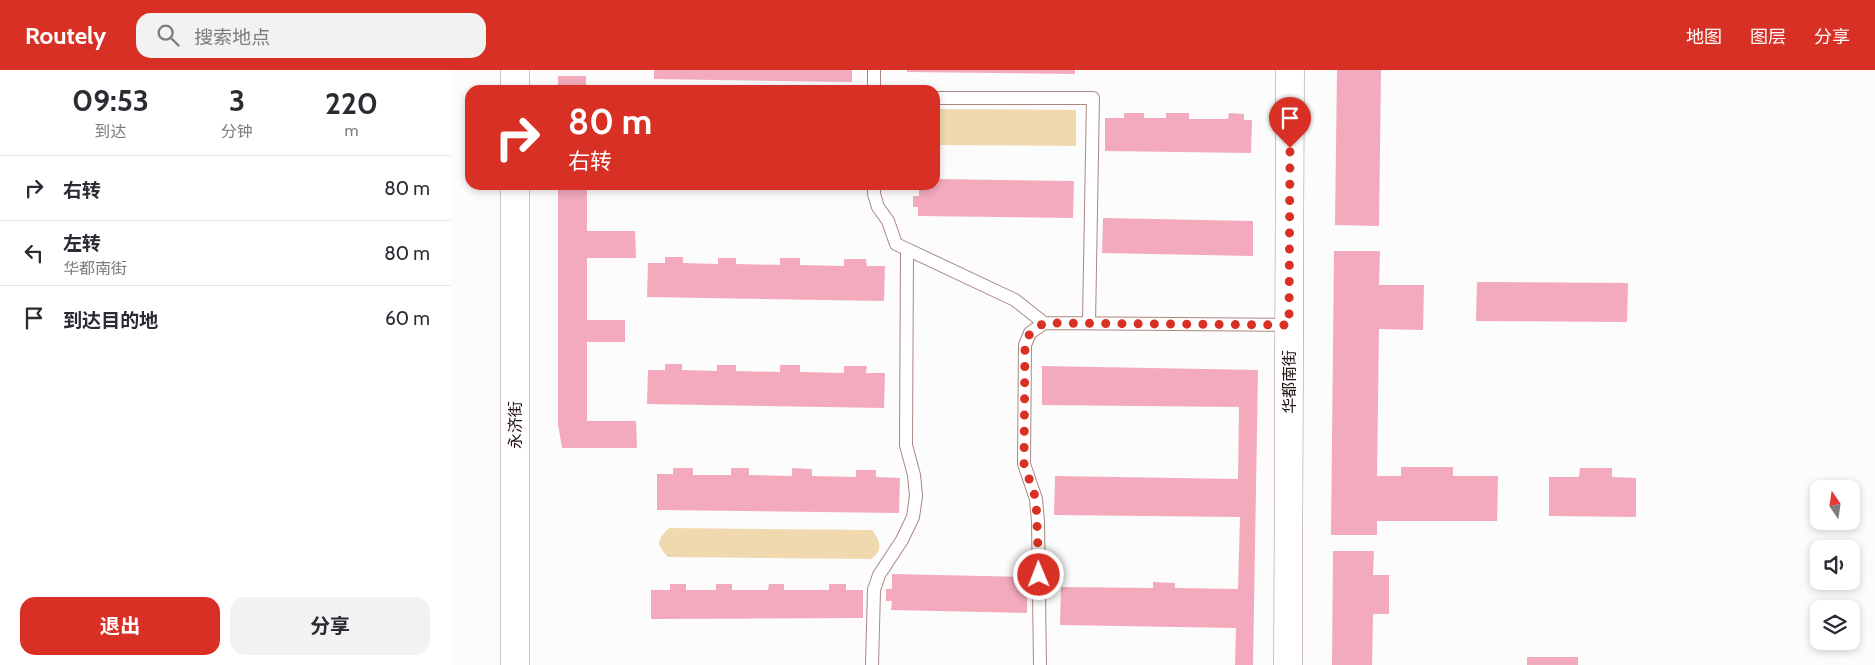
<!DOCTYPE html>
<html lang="zh">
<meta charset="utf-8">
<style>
body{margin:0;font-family:Cabin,"Noto Sans SC",sans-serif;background:#f2f2f3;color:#2b2b33;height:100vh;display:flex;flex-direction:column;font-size:19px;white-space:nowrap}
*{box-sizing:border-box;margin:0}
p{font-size:16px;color:#7c7c81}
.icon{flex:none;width:28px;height:28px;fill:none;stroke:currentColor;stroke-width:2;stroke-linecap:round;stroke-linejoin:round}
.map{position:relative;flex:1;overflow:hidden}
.side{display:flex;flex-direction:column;background:#fff;width:450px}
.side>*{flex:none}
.banner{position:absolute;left:15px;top:15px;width:475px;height:105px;border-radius:15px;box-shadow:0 2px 8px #0003;background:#d93025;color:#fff;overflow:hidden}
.needle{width:32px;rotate:347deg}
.buttons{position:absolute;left:1360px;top:410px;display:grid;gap:10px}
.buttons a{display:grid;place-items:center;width:50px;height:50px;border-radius:10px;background:#fff;box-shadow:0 2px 8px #0003;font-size:25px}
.pin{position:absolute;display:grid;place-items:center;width:42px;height:42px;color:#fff;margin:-51px -21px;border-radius:50% 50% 50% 0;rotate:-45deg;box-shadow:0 0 5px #0007}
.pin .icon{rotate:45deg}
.me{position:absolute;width:55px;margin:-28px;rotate:359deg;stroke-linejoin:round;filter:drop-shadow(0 0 4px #0008)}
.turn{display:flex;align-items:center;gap:18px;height:105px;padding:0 20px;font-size:22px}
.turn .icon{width:65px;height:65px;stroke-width:2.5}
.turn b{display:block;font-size:35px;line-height:42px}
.eta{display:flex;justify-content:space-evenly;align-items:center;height:85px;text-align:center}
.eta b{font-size:30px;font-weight:700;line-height:35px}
.cta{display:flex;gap:10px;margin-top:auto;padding:10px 20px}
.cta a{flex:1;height:58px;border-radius:15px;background:#d93025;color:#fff;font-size:20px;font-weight:700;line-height:58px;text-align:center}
.cta a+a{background:#f2f2f3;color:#2b2b33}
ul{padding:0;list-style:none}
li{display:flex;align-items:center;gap:15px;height:65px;padding:0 20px;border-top:1px solid #e1e1e2}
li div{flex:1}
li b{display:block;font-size:19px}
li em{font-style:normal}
header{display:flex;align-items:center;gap:30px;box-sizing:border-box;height:70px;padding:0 25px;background:#d93025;color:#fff}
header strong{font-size:24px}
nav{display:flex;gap:28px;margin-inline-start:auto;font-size:18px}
.search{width:350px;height:45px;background:#f2f2f3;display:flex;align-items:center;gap:12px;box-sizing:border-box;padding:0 18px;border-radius:15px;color:#7c7c81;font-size:19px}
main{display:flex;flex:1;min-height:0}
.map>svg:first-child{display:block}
.green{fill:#f0d9af}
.building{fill:#f3aabd}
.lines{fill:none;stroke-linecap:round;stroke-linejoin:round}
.service-casing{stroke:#ac8781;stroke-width:14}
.tertiary-casing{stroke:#ac8781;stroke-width:29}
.service{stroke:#fff;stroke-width:12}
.tertiary{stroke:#fff;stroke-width:28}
.route{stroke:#d93025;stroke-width:9;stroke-dasharray:0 16.2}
.labels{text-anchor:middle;stroke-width:4.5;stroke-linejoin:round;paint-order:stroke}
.street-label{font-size:16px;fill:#201210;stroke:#fff}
</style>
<header>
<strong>Routely</strong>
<div class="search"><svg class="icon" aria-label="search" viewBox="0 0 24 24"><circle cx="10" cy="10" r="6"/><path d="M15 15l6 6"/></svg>搜索地点</div>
<nav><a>地图</a><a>图层</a><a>分享</a></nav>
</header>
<main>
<section class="side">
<div class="eta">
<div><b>09:53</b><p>到达</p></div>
<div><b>3</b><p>分钟</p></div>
<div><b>220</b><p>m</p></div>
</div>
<ul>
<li><svg class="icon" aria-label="right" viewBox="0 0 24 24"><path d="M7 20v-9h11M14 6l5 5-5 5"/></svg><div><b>右转</b></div><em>80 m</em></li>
<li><svg class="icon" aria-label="left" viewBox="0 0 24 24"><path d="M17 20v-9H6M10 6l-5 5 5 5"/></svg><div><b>左转</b><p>华都南街</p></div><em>80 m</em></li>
<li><svg class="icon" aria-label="arrive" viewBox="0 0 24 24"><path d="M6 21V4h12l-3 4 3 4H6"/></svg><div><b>到达目的地</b></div><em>60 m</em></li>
</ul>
<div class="cta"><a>退出</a><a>分享</a></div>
</section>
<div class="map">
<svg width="1425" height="595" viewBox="0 0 1425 595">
<rect width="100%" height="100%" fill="#fcfcfc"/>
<!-- green -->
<path class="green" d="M485,39L626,40V76L485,75Z
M219,458L422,460C430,470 434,480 421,489L218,487C206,474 206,471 219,458Z"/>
<!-- building -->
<path class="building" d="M204,0H402V12L204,9Z
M457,0H625V4L457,2Z
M887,0H931L929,156L885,155Z
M108,6H136V20H108Z
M674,43H694V48H716V43H739V49H778L779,43L794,44V50H802L801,83L655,81V48H674Z
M485,109L624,111L623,148L468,146V137H463V126H469V115H485Z
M108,115H137V161H185L186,188H137V250H175V272H137V351H186L187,378H112L108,354Z
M327,115H406V118L327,117Z
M653,148L803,151V186L652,183Z
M884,181H930L929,215H974L973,260L929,259L927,406H951V397H1003V406H1048L1047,451H927V465H881Z
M215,187H233V193L268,194V188H286V194L330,195V188H350V195L394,196V189H416L417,196H435L434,231L197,227L198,193H215Z
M1027,212L1178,213L1177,252L1026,251Z
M215,294H232V300L267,301V295H286V301L330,302V295H350V302L394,303V296H417L416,303H435L434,338L197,334L198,300H215Z
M592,296L808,300L803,595H785L786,558L610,555L611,517L703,518V512L725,513V518L788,519L790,447L604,445L605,406L788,409L789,337L592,335Z
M223,398H243V405H281V398H299V405L342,406V398L362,399V406L406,407V400H426V407L450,408L449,443L207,440V404H223Z
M1130,398H1162V407L1186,408V447L1099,446V407H1129Z
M883,481H924L923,505H939V544H923L922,595H882Z
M442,504L577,507V543L441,540L442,531H436V519H442Z
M220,514H236V520H266V514H282V520H318L319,514H334V520H379V514H396V520H413V548L201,549V520H220Z
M1077,587H1128V595H1077Z"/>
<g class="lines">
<!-- service casing -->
<g class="service-casing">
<path id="service" d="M424,0V20
M485,28H643L639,253
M424,115V124L428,137L438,151L446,174L565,230L594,253L839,255
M422,595L424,520L429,505L452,470L463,447L466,426L464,405L456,375L457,180
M590,595L588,451L586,429L574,394L575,275L580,263L594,253"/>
</g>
<!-- tertiary casing -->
<g class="tertiary-casing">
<path id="tertiary" d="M65,20V0
M65,595V115
M838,595L840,0"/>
</g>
<!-- service -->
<use href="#service" class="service"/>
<!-- tertiary -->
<use href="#tertiary" class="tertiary"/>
</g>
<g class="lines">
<!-- route -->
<path class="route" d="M589,505L586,429L574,394L575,275L580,263L594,253L839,255L840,78"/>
</g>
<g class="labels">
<!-- street labels -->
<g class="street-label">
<text transform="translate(839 312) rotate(-90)" y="6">华都南街</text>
<text transform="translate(65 355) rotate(-90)" y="6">永济街</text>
</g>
</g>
</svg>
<div class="buttons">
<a><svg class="needle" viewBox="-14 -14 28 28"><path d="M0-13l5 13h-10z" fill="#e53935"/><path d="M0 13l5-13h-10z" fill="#7c7c81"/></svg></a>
<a><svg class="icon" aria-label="sound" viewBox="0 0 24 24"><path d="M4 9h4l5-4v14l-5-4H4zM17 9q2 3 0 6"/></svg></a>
<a><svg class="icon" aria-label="layers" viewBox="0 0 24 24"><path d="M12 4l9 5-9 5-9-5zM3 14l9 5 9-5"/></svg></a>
</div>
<div class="pin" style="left:840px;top:78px;background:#d93025"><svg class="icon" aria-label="arrive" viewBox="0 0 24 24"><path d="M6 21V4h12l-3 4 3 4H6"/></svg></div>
<svg class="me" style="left:589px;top:505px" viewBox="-20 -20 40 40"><circle r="17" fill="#d93025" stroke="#fff" stroke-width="3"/><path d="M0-11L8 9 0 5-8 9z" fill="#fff"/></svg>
<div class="banner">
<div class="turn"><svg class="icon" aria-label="right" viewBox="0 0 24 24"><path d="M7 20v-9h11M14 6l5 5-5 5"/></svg><div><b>80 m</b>右转</div></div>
</div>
</div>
</main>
